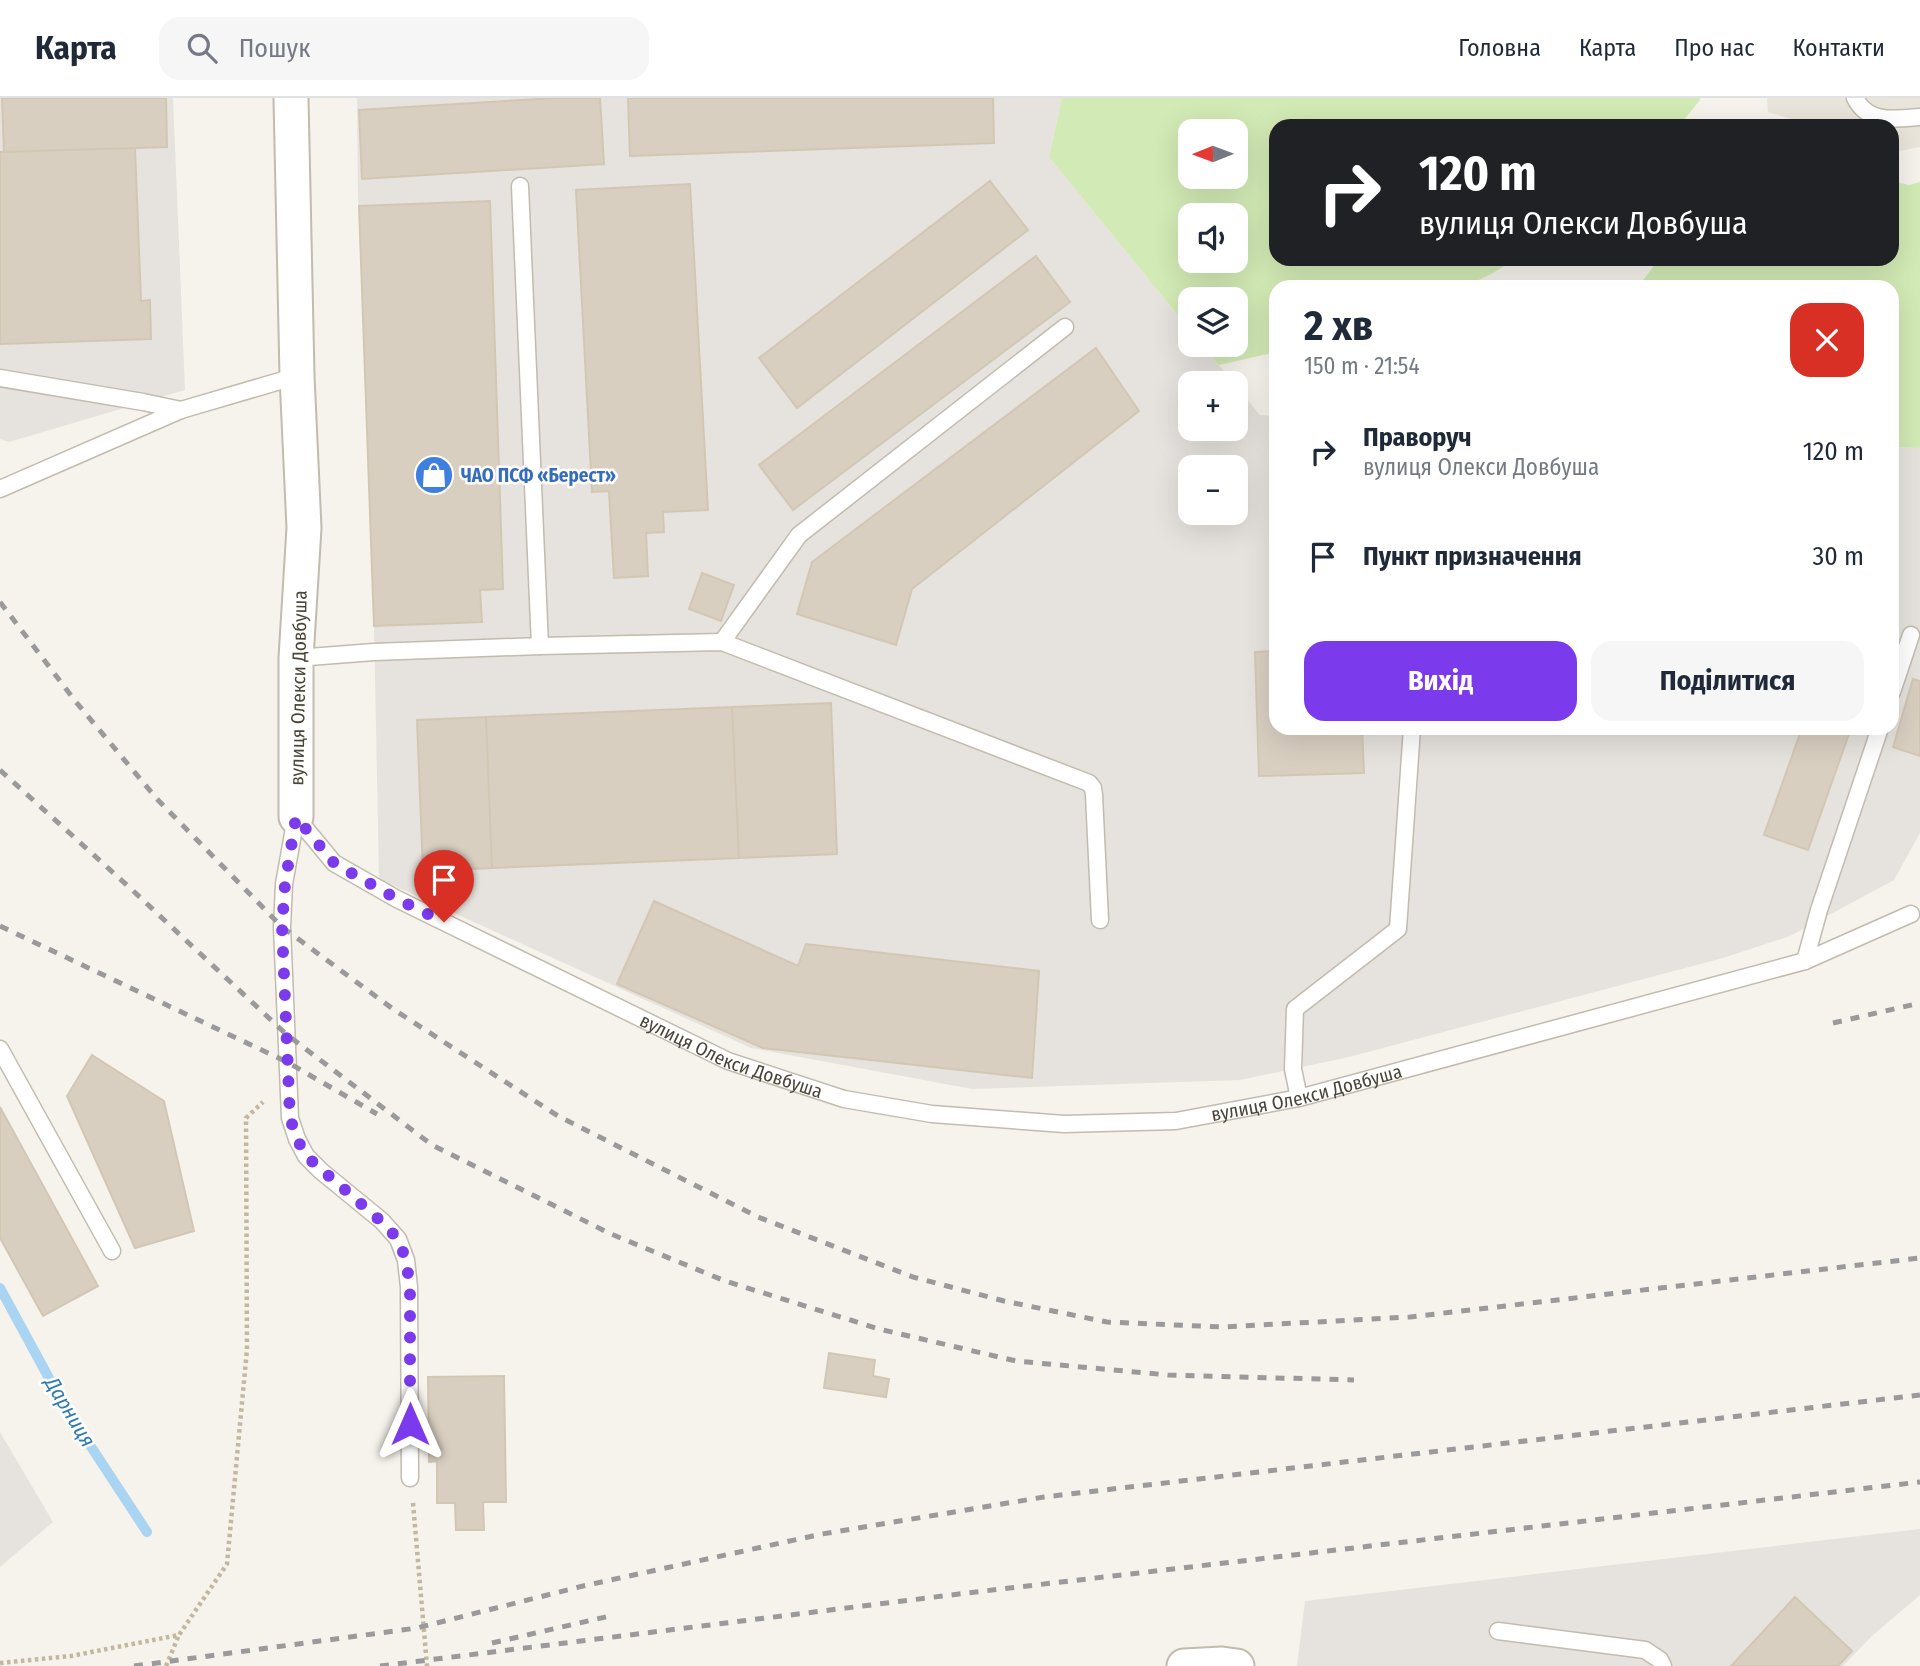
<!DOCTYPE html>
<html lang="uk">
<meta charset="utf-8">
<style>
body{margin:0;font-family:"Fira Sans Condensed",sans-serif;background:#f6f6f7;color:#1f2937;height:100vh;display:flex;flex-direction:column;font-size:26px;white-space:nowrap}
*{box-sizing:border-box;margin:0}
p{font-size:23px;color:#747a83}
.icon{flex:none;width:38px;height:38px;fill:none;stroke:currentColor;stroke-width:2;stroke-linecap:round;stroke-linejoin:round}
.map{position:relative;flex:1;overflow:hidden}
.sheet{position:absolute;left:1269px;top:182px;width:630px;height:455px;display:flex;flex-direction:column;background:#fff;border-radius:21px;box-shadow:0 7px 28px #0002}
.sheet>*{flex:none}
.hud{position:absolute;left:1269px;top:21px;width:630px;height:147px;border-radius:21px;box-shadow:0 7px 28px #0002;background:#202124;color:#fff;overflow:hidden}
.needle{width:46px;rotate:269deg}
.controls{position:absolute;left:1178px;top:21px;display:grid;gap:14px}
.controls a{display:grid;place-items:center;width:70px;height:70px;border-radius:14px;background:#fff;box-shadow:0 7px 28px #0002;font-size:35px}
.pin{position:absolute;display:grid;place-items:center;width:60px;height:60px;color:#fff;margin:-72px -30px;border-radius:50% 50% 50% 0;rotate:-45deg;box-shadow:0 0 7px #0007}
.pin .icon{rotate:45deg}
.me{position:absolute;width:77px;margin:-38px;rotate:0deg;stroke-linejoin:round;filter:drop-shadow(0 0 5px #0008)}
.turn{display:flex;align-items:center;gap:24px;height:147px;padding:0 35px;font-size:32px}
.turn .icon{width:91px;height:91px;stroke-width:2.5}
.turn b{display:block;font-size:49px;line-height:60px}
.round{display:grid;place-items:center;flex:none;width:74px;height:74px;border-radius:21px;background:#f6f6f7}
.summary{display:flex;align-items:center;justify-content:space-between;height:119px;padding:0 35px}
h1{font-size:42px;font-weight:700;line-height:52px}
.primary-button{display:flex;gap:14px;margin-top:auto;padding:14px 35px}
.primary-button a{flex:1;height:80px;border-radius:21px;background:#7c3aed;color:#fff;font-size:28px;font-weight:700;line-height:80px;text-align:center}
.primary-button a+a{background:#f6f6f7;color:#1f2937}
ul{padding:0;list-style:none}
li{display:flex;align-items:center;gap:21px;height:105px;padding:0 35px}
li div{flex:1}
li b{display:block;font-size:26px}
li em{font-style:normal}
header{display:flex;align-items:center;gap:42px;box-sizing:border-box;height:98px;padding:0 35px;background:#fff;border-bottom:2px solid #e0e1e3}
header strong{font-size:33px}
nav{display:flex;gap:38px;margin-inline-start:auto;font-size:24px}
.search{width:490px;height:63px;background:#f6f6f7;display:flex;align-items:center;gap:18px;box-sizing:border-box;padding:0 24px;border-radius:21px;color:#747a83;font-size:26px}
.map>svg:first-child{display:block}
.residential{fill:#eae5da}
.industrial{fill:#e6e2dd;fill-rule:evenodd}
.green{fill:#d2eab5;fill-rule:evenodd}
.lines{fill:none;stroke-linecap:round;stroke-linejoin:round}
.stream{stroke:#a9d4f2;stroke-width:10}
.building{fill:#d8cfc1;stroke:#d3c7b4;stroke-width:2}
.lane-casing{stroke:#c2bbae;stroke-width:19}
.street-casing{stroke:#c2bbae;stroke-width:37}
.path{stroke:#c4b79f;stroke-width:4.5;stroke-dasharray:3.5 3.5;stroke-linecap:butt}
.lane{stroke:#fff;stroke-width:16}
.street{stroke:#fff;stroke-width:33}
.rail{stroke:#9a9a9a;stroke-width:5;stroke-dasharray:9 9;stroke-linecap:butt}
.route{stroke:#7c3aed;stroke-width:12;stroke-dasharray:0 21.6}
.labels{text-anchor:middle;stroke-width:5;stroke-linejoin:round;paint-order:stroke}
.shop-label{font-size:19px;font-weight:bold;fill:#366cbe;stroke:#fff;text-anchor:start}
.street-label{font-size:19px;fill:#4b4439;stroke:#fff}
.water-label{font-size:21px;font-style:italic;fill:#2e7ab2;stroke:#fff}
</style>
<header>
<strong>Карта</strong>
<div class="search"><svg class="icon" aria-label="search" viewBox="0 0 24 24"><circle cx="10" cy="10" r="6"/><path d="M15 15l6 6"/></svg>Пошук</div>
<nav><a>Головна</a><a>Карта</a><a>Про нас</a><a>Контакти</a></nav>
</header>
<div class="map">
<svg width="1920" height="1568" viewBox="0 0 1920 1568">
<rect width="100%" height="100%" fill="#f6f3ec"/>
<!-- residential -->
<path class="residential" d="M1767,0H1920V49L1899,53L1892,51V28H1815L1768,14Z"/>
<!-- industrial -->
<path class="industrial" d="M0,0H173L185,292L9,344L0,341Z
M357,0H1062L1049,59L1190,232V247H1202L1234,285H1190V331H1236V288L1260,317L1276,318V630H1892V349L1920,350V735L1894,782L1790,838L1723,860L1349,959L1240,982L972,991L751,950L379,781L374,528L358,95ZM1190,369H1236V415H1190Z
M0,1334L53,1424L0,1469Z
M1920,1431V1497L1872,1538L1843,1568H1297L1305,1503Z"/>
<!-- green -->
<path class="green" d="M1062,0H1700V2L1679,28H1276V161H1515L1493,175L1464,189H1276V254L1219,267L1202,247H1236V201H1190V232L1049,59ZM1190,33H1236V79H1190ZM1190,117H1236V163H1190Z
M1892,83L1909,87L1920,84V350L1892,349V189H1638L1659,161H1892Z"/>
<g class="lines">
<!-- stream -->
<path class="stream" d="M0,1190L63,1306L147,1434"/>
</g>
<!-- building -->
<path class="building" d="M2,0H166L167,49L4,54Z
M554,0H600L604,66L362,81L359,12Z
M628,0H993L994,45L630,58Z
M135,50L141,203L150,202L151,241L0,246V54Z
M990,83L1028,132L797,310L759,260Z
M690,86L708,412L663,414L664,434L646,435L648,478L614,480L609,393L592,394L576,92Z
M490,103L503,491L480,492L482,524L374,528L359,108Z
M1036,158L1070,204L793,412L759,367Z
M1096,250L1139,313L912,491L896,547L797,516L812,464Z
M702,475L734,487L721,523L689,511Z
M1276,553V630H1362L1364,675L1259,678L1255,554Z
M1913,581L1920,583V658L1893,649Z
M831,605L837,756L739,760L732,609Z
M732,609L739,760L492,770L486,619Z
M486,619L492,770L423,773L417,622Z
M1802,630H1851L1808,752L1764,737Z
M654,803L798,868L806,846L1039,873L1032,980L763,950L617,886Z
M92,957L164,1003L194,1133L135,1150L67,998Z
M0,1009L98,1188L43,1218L0,1140Z
M829,1255L875,1262L873,1278L889,1281L886,1299L824,1290Z
M504,1278L506,1404H483L484,1432H456L455,1405H437V1363L429,1364L428,1279Z
M1795,1499L1852,1553L1838,1568H1731Z"/>
<g class="lines">
<!-- lane casing -->
<g class="lane-casing">
<g id="lane">
<path d="M1855,0C1868,26 1895,21 1920,19"/>
<path d="M0,280L143,304L181,312"/>
<path d="M0,391L181,312L297,278"/>
<path d="M722,544L799,437L1065,229"/>
<path d="M540,548L722,544L1089,685L1093,690L1094,697L1100,822"/>
<path d="M296,560L374,554L540,548L520,88"/>
<path d="M1892,594L1911,537"/>
<path id="s1" d="M296,719L334,765L397,801L728,963L844,1001L932,1016L1064,1026L1176,1023L1299,1000L1805,863L1911,816"/>
<path d="M296,719L284,786L282,829L290,1020L297,1041L306,1058L321,1073L382,1123L398,1141L406,1162L409,1189L410,1380"/>
<path d="M1805,863L1819,812L1880,630"/>
<path d="M0,951L112,1153"/>
<path d="M1299,1000L1293,971L1295,911L1398,831L1412,630"/>
<path d="M1498,1533L1645,1552L1660,1562L1663,1568"/>
</g>
</g>
<!-- street casing -->
<g class="street-casing">
<path id="street" d="M291,0L297,278L304,430L296,560V719
M1184,1568L1222,1566L1237,1568"/>
</g>
<!-- path -->
<path class="path" d="M413,1405L427,1568
M0,1565L71,1558L179,1537L227,1466L247,1251L246,1020L263,1004
M166,1568L179,1537"/>
<!-- lane -->
<use href="#lane" class="lane"/>
<!-- street -->
<use href="#street" class="street"/>
<!-- rail -->
<path class="rail" d="M0,504L76,604L157,701L282,829L393,911L558,1018L758,1119L913,1179L1004,1203L1107,1224L1222,1229L1410,1219L1920,1160
M0,672L129,789L286,936L432,1047L611,1136L725,1183L879,1231L1016,1263L1168,1277L1354,1282
M0,828L287,964L377,1016
M1833,925L1920,905
M492,1545L614,1517
M134,1568L417,1530L583,1488L822,1436L1044,1399L1920,1297
M380,1568L967,1495L1920,1384"/>
</g>
<g class="lines">
<!-- route -->
<path class="route" d="M410,1326V1189L406,1162L398,1141L382,1124L306,1058L297,1041L290,1020L282,829L285,786L296,719L334,765L397,801L444,824"/>
</g>
<!-- icons -->
<defs>
<g id="shop-disc" transform="scale(2.0125)"><circle r="9.5" fill="#3f7fe0" stroke="#fff"/><path d="M-5-2.5h2.3a2.7 3.5 0 0 1 5.4 0H5L5.5 6h-11ZM-1.5-2.5h3a1.5 2.3 0 0 0-3 0Z" fill="#fff"/></g>
</defs>
<g fill-rule="evenodd">
<use href="#shop-disc" x="434" y="377"/>
</g>
<g class="labels">
<!-- shop labels -->
<g class="shop-label">
<text x="461" y="384">ЧАО ПСФ «Берест»</text>
</g>
<!-- street labels -->
<g class="street-label">
<text transform="translate(298 590) rotate(-89)" y="7">вулиця Олекси Довбуша</text>
<text dy="7" stroke="none"><textPath href="#s1" startOffset="502">вулиця Олекси Довбуша</textPath></text>
<text dy="7" stroke="none"><textPath href="#s1" startOffset="1090">вулиця Олекси Довбуша</textPath></text>
</g>
<!-- water labels -->
<g class="water-label">
<text transform="translate(70 1314) rotate(59)" y="7">Дарниця</text>
</g>
</g>
</svg>
<div class="controls">
<a><svg class="needle" viewBox="-14 -14 28 28"><path d="M0-13l5 13h-10z" fill="#e53935"/><path d="M0 13l5-13h-10z" fill="#747a83"/></svg></a>
<a><svg class="icon" aria-label="sound" viewBox="0 0 24 24"><path d="M4 9h4l5-4v14l-5-4H4zM17 9q2 3 0 6"/></svg></a>
<a><svg class="icon" aria-label="layers" viewBox="0 0 24 24"><path d="M12 4l9 5-9 5-9-5zM3 14l9 5 9-5"/></svg></a>
<a>+</a>
<a>−</a>
</div>
<div class="pin" style="left:444px;top:824px;background:#d93025"><svg class="icon" aria-label="arrive" viewBox="0 0 24 24"><path d="M6 21V4h12l-3 4 3 4H6"/></svg></div>
<svg class="me" style="left:410px;top:1326px" viewBox="-20 -20 40 40"><path d="M0-17L14 15 0 8-14 15z" fill="#7c3aed" stroke="#fff" stroke-width="4"/></svg>
<div class="hud">
<div class="turn"><svg class="icon" aria-label="right" viewBox="0 0 24 24"><path d="M7 20v-9h11M14 6l5 5-5 5"/></svg><div><b>120 m</b>вулиця Олекси Довбуша</div></div>
</div>
<section class="sheet">
<div class="summary"><div><h1>2 хв</h1><p>150 m · 21:54</p></div><a class="round" style="background:#d93025;color:#fff"><svg class="icon" aria-label="close" viewBox="0 0 24 24"><path d="M6 6l12 12M18 6L6 18"/></svg></a></div>
<ul>
<li><svg class="icon" aria-label="right" viewBox="0 0 24 24"><path d="M7 20v-9h11M14 6l5 5-5 5"/></svg><div><b>Праворуч</b><p>вулиця Олекси Довбуша</p></div><em>120 m</em></li>
<li><svg class="icon" aria-label="arrive" viewBox="0 0 24 24"><path d="M6 21V4h12l-3 4 3 4H6"/></svg><div><b>Пункт призначення</b></div><em>30 m</em></li>
</ul>
<div class="primary-button"><a>Вихід</a><a>Поділитися</a></div>
</section>
</div>
